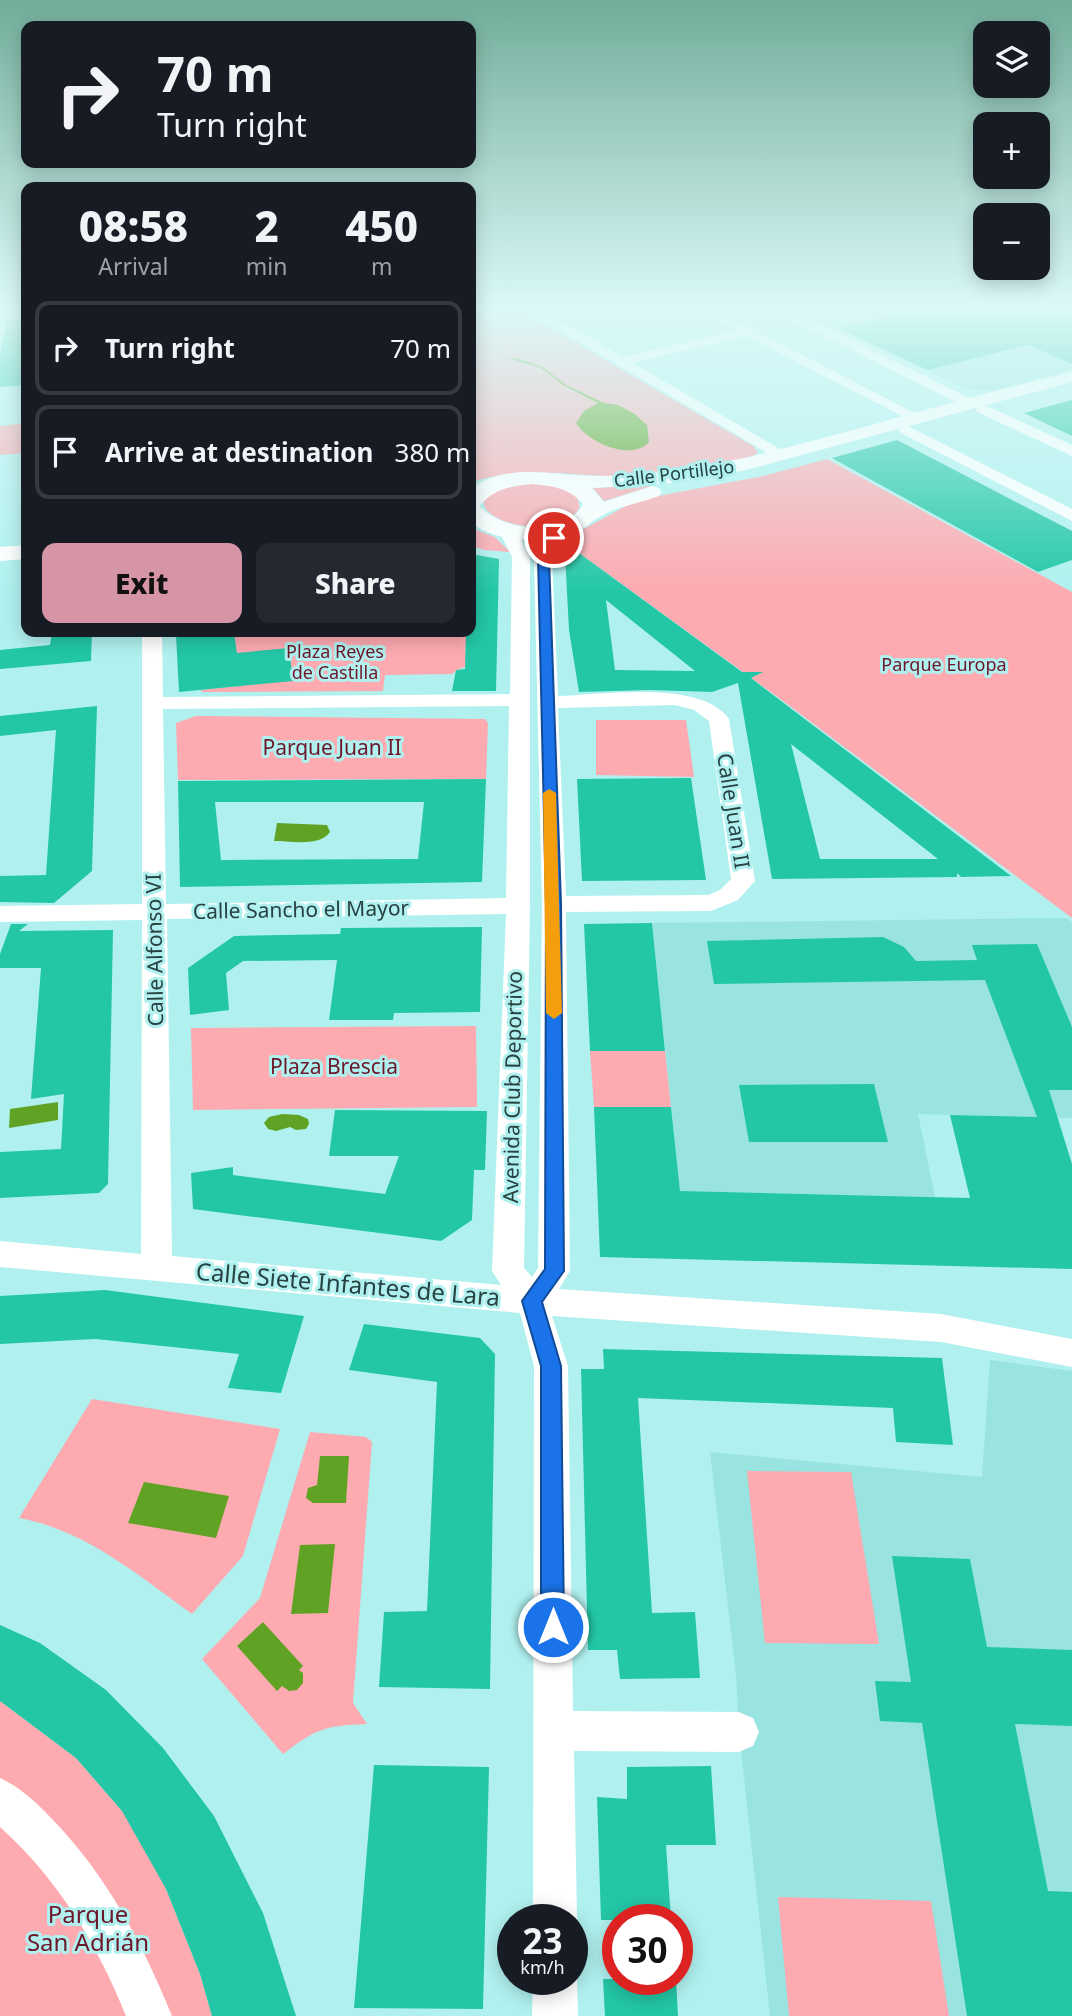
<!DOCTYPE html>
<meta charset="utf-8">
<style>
body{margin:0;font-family:"Noto Sans",sans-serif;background:#242831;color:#f1f3f6;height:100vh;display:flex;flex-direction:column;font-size:26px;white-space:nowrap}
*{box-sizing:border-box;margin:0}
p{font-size:23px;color:#9ea1a6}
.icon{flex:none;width:38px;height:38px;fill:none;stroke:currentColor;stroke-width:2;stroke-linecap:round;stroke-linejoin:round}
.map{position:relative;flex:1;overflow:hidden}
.side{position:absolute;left:21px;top:182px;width:455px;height:455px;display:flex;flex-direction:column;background:#171b24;border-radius:14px;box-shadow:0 4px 18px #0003}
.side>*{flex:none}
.guide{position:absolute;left:21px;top:21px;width:455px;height:147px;border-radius:14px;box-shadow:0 4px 18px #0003;background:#171b24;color:#f1f3f6;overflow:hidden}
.controls{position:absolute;left:973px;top:21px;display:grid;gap:14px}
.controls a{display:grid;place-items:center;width:77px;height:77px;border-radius:14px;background:#171b24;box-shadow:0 4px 18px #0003;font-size:35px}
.speed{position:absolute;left:497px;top:1904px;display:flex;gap:14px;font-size:35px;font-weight:700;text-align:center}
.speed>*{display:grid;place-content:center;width:91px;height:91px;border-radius:50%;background:#171b24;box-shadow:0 4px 18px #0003;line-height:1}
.speed small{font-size:18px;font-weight:400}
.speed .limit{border:10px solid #d22;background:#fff;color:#111}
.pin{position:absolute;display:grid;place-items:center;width:60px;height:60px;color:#fff;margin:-30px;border:4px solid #fff;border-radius:50%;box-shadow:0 2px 7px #0007}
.me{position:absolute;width:77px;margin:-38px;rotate:0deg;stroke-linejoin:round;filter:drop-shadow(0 0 5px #0008)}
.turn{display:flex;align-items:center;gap:24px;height:147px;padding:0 21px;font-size:32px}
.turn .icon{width:91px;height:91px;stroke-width:2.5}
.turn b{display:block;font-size:49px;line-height:60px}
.eta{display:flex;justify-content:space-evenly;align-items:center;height:119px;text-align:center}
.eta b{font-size:42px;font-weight:800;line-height:49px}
.primary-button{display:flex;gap:14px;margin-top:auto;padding:14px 21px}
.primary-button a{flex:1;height:80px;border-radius:14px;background:#d695a6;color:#111;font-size:28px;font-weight:800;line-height:80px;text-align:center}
.primary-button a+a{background:#242831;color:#f1f3f6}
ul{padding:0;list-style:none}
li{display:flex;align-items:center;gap:21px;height:94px;margin:0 14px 10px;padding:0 7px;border:4px solid #363941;border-radius:14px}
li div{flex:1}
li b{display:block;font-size:26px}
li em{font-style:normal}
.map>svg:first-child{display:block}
.built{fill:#99e3e1}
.green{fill:#fdaab1}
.water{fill:#60a324}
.building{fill:#23c7a6;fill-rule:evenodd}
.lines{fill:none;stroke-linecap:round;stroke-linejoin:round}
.minor{fill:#fff;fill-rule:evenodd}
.major{fill:#fff;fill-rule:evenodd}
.route{fill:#1a73e8;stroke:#114b97;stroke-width:2}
.slow{fill:#f59e0b}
.labels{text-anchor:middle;stroke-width:6;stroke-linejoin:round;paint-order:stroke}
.far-street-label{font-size:18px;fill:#274241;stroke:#b0f1ef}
.far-park-label{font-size:18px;fill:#6d1629;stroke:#b0f1ef}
.park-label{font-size:21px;fill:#6d1629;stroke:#b0f1ef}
.street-label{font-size:21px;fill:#274241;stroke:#b0f1ef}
.near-street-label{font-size:24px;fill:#274241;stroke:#b0f1ef}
.near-park-label{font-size:24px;fill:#6d1629;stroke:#b0f1ef}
</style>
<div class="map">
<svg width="1072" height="2016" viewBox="0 0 1072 2016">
<rect width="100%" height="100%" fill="#b0f1ef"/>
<!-- built -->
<path class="built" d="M794,310H1067L1072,313V370L991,391L969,390Z
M1066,918L1072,922V1118L918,1114L935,1197L680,1191L652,923Z
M990,1360L1072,1371V2016H770L739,1732L736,1675L710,1452L982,1477Z"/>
<!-- green -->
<path class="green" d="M471,310H519L753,446L758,452L751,457C715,464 678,474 641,476C579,479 532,463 471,482Z
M26,423V453L0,455V426Z
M827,459L1072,592V918L783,701L575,550L555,553L559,545L567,538L637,500L763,476Z
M526,484C542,484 583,485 579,509C547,550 446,509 499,490C507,487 517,486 526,484Z
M655,485L604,501L593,488Z
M471,528L495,537L510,552L484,550L471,545Z
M234,632H469L468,646L465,647V650H468L467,666L457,670L452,674L385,675L383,691L202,692L201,690L293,680L289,651L222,671L235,644Z
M196,716L485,719L488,723L486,779L178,780L176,723Z
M596,720H686L694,777L596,775Z
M476,1026L477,1107L193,1110L191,1028Z
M590,1051H665L671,1107H594Z
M92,1399L280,1429L243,1556L192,1614C138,1575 85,1530 19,1518Z
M310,1432L366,1437L372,1442L353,1703L367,1724C323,1726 318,1728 283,1754L202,1659L260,1598Z
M747,1471L851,1472L879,1644L765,1643Z
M0,1701L76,1758L129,1819L166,1889L200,1974L212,2016H0Z
M778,1897L931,1901L949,2016H789Z"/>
<!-- water -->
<path class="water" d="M471,355L520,359L544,368L566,385L604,403L618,405L635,414L647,425L649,442C632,462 587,442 576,423L584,411L598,403L563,385L541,368L508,358Z
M277,823L327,825L330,832C320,847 290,841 274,841Z
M58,1102V1120L9,1128L10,1109Z
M282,1114L299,1115L308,1119L309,1124L306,1129L296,1130L290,1127L276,1131L268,1129L264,1123L269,1117Z
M320,1456H349L346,1503H313L306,1498L308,1488L317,1485Z
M144,1482L229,1496L216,1538L128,1523Z
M335,1544L328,1613L291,1614L300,1545Z
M263,1622L303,1666L299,1670L303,1673V1683L297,1690L289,1691L282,1686L277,1691L237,1646Z"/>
<!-- building -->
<path class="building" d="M916,310H1072V364L1028,345L928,370L838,328Z
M26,318V385L0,387V353L7,319Z
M1072,400V436L1024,413Z
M897,440L1072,531V560L1038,572L832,458Z
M579,553L742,672H763L751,678L1011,876L961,877L957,873V877L772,879L738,683L712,692L649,690L579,692L569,630L565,555ZM606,600L695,671L615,670ZM791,744L938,859H820Z
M471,554L499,559L496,691H452L456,670L465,669L466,632H471Z
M52,632H92L91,661L0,669V650L50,645Z
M205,632H234L237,653L289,648L293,681L179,692L176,635Z
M97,706L92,871L54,903L0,902V876L46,875L56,730L0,736V716Z
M691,778L706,880L582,881L577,779Z
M486,779L482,882L180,887L178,781ZM215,802H424L418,859L221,860Z
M652,923L665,1051H590L584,924Z
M11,924H28L19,931L113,930L108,1184L99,1193L0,1198V1152L61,1149L64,1094L31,1099L41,968H0V954Z
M482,927L480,1012L394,1013L393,1020H329L337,960L243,961L226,973L229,1010L190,1015L188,968L234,936L340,934L341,928Z
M883,937L904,947L916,961L977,960L972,945L1037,944L1072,1027V1090H1049L1072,1164V1269L600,1257L594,1107H671L680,1191L970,1198L950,1115L1037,1117L985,980L714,984L707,941Z
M874,1084L888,1142H749L739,1085Z
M335,1110L487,1111L485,1170H474L472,1220L441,1241L193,1209L191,1173L233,1167V1175L385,1194L399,1156H329Z
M105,1290L304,1316L281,1393L228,1388L239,1354L96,1339L0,1344V1296Z
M364,1324L480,1338L495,1354L490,1689L379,1687L384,1612L427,1611L437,1382L349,1370Z
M603,1349L942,1358L953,1445L896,1442L893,1408L638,1398L652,1613L695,1612L700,1678L620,1679L617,1650H588L581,1369H604Z
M892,1556L970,1559L987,1647L1072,1650V1726L1015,1724L1048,1891L1072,1892V2016H967L922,1723L880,1721L875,1681L911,1682Z
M0,1625L40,1643L106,1690L163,1748L214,1816L263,1913L296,2016H212L200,1974L166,1889L122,1811L76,1758L0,1701Z
M374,1765L489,1767L483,2009L354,2008Z
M711,1766L716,1845H666L671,1920H601L597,1797L627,1799V1767Z
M603,1979H676L678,2016H605Z"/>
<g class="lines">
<!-- minor -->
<path class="minor" d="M525,310H541L623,357L735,331L698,310C725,310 733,324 757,328L758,332L924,418L922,421H912L746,336L633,363L790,455L782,460L776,458Z
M771,310H788L976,401L977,406H987L1072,445V456L977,412L976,407H966Z
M906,425L1072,509V521L901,433L898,430Z
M566,524L575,529L554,548L552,557L558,696C601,695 701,679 729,719L755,881L738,900L711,911L566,912L570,1271L559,1289L941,1314L1072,1339V1367L941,1342L552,1316L568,1366L573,1711L739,1712L753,1718L759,1732L753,1746L739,1752L574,1751L577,1920L572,1931V1920H533L534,1366L520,1313L0,1267V1241L141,1254L142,920L0,922V906L142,904V632H162L163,697L510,694L512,557L499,531L508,526L514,527L530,557V906L524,1268L532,1277L538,1268L542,904L534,557C538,543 551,528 566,524ZM675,705L694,710L709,721L731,879L720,890L708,895L566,896L558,708ZM509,706L506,898L166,904L163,709ZM506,914L492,1271L501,1285L172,1256L167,919Z
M0,1778C20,1787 36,1802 51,1818C107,1875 142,1943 172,2016H126C97,1944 58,1879 0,1827Z
M572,1966L577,1979L578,2016H532L533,1979H572Z"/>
<!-- major -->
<path class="major" d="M1072,372V382L746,470L672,483L592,488L604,502L652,486L659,488L662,492L659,496C640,503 615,507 598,518C592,521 587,527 580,530C549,544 498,545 471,522V490C503,461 555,476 594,476C614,476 633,475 653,473C724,466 792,446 861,428C931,408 1001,389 1072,372ZM532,484C552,486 570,488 583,504C565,539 503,531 479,506C494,489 510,486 532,484Z
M26,545V559L0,561V547Z"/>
</g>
<!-- sky -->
<linearGradient id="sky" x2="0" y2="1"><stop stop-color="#71ad9a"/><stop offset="0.52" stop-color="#dbf9f8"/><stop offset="1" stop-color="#dbf9f8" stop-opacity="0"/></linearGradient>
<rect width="1072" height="593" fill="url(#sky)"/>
<!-- route -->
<path class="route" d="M551,535L559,538L551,547L549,557L561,904L564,1271L542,1302L561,1366L564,1627L561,1635L553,1638L544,1635L541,1627V1366L522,1301L545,1269L546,904L538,557L540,546Z"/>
<!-- slow -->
<path class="slow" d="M549,789L556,793L562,1013L554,1019L546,1013L543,793Z"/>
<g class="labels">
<!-- far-street labels -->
<g class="far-street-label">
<text transform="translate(674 474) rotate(-7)" y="6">Calle Portillejo</text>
</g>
<!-- far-park labels -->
<g class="far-park-label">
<text x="335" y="658">Plaza Reyes<tspan x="335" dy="21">de Castilla</tspan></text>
<text x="944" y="671">Parque Europa</text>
</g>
<!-- park labels -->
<g class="park-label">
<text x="332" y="755">Parque Juan II</text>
<text x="334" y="1074">Plaza Brescia</text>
</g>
<!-- street labels -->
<g class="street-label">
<text transform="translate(733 811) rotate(81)" y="7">Calle Juan II</text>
<text transform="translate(301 910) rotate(-1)" y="7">Calle Sancho el Mayor</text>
<text transform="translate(155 950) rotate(-91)" y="7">Calle Alfonso VI</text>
<text transform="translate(513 1087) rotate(-89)" y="7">Avenida Club Deportivo</text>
</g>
<!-- near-street labels -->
<g class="near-street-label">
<text transform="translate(348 1285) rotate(5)" y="8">Calle Siete Infantes de Lara</text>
</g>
<!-- near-park labels -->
<g class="near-park-label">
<text x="88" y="1923">Parque<tspan x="88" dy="28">San Adrián</tspan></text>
</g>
</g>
</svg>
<div class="controls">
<a><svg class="icon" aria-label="layers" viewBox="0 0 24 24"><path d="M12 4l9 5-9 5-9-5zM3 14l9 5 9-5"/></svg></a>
<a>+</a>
<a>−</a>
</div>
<div class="speed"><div>23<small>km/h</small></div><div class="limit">30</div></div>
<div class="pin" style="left:554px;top:538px;background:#d93025"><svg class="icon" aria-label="arrive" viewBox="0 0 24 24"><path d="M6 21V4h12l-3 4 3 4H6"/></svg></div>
<svg class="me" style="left:553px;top:1627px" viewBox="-20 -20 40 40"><circle r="17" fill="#1a73e8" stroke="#fff" stroke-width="3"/><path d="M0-11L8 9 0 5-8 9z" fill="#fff"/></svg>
<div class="guide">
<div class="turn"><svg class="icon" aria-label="right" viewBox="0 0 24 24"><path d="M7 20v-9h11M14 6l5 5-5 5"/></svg><div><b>70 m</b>Turn right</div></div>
</div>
<section class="side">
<div class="eta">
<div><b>08:58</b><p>Arrival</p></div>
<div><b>2</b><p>min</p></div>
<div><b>450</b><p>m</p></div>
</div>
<ul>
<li><svg class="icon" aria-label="right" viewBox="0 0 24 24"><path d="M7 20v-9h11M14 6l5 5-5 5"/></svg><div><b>Turn right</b></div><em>70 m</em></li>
<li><svg class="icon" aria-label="arrive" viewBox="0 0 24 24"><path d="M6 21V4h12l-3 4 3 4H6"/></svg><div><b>Arrive at destination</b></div><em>380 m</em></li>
</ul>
<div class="primary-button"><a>Exit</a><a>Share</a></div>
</section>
</div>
